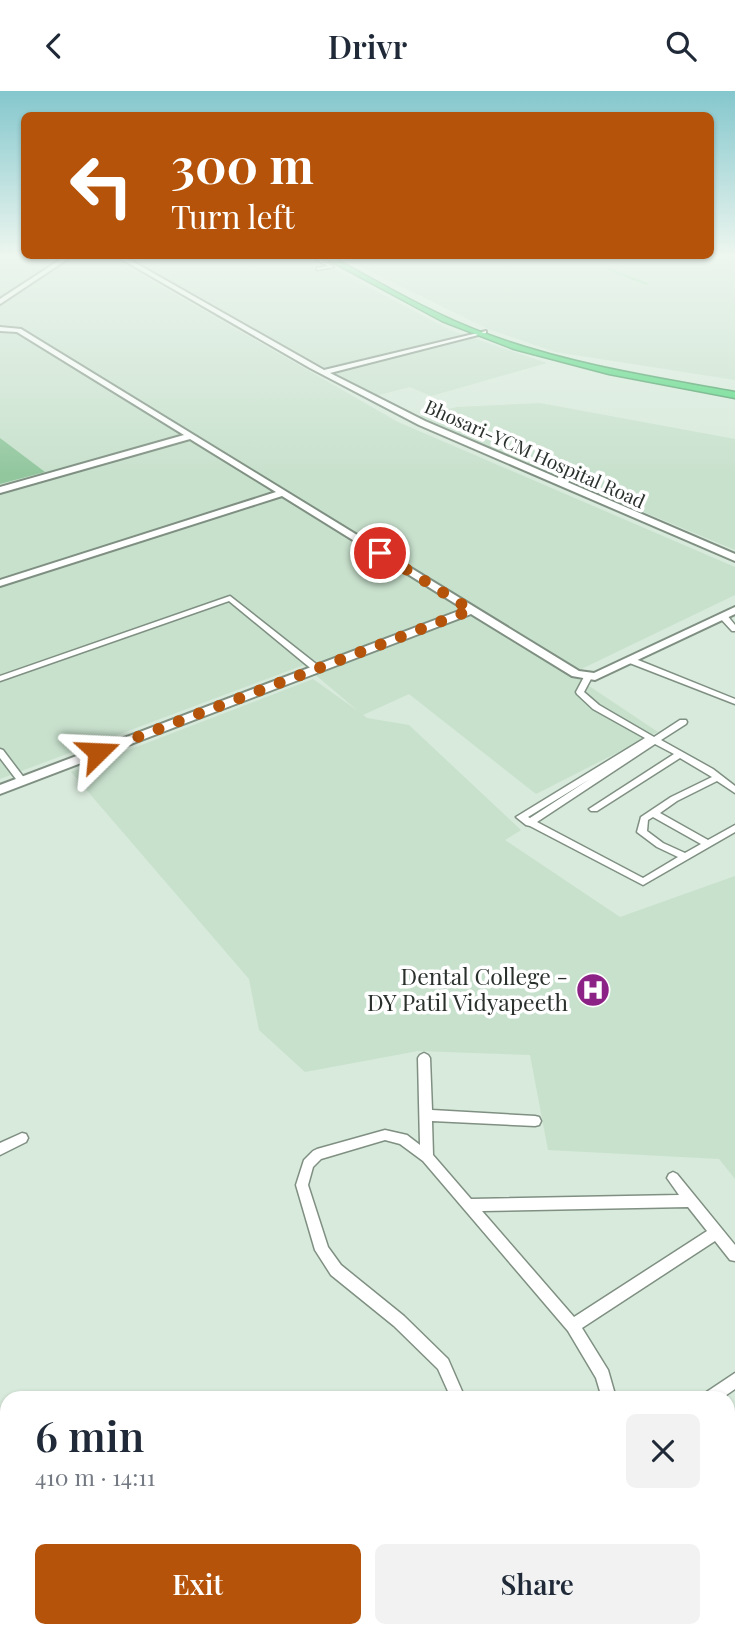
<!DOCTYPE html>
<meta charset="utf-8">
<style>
body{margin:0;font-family:"Playfair Display",serif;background:#f2f2f3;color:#1f2937;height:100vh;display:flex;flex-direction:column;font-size:26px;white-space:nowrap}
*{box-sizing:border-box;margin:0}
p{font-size:23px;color:#747a83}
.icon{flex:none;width:38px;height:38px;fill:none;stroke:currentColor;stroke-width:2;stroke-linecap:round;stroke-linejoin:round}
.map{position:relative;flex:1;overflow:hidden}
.sheet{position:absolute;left:0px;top:1300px;width:735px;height:247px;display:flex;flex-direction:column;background:#fff;border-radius:21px 21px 0 0;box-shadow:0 2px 5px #0004}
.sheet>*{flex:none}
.guide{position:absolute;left:21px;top:21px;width:693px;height:147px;border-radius:10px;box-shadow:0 2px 5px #0004;background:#b45309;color:#fff;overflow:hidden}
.pin{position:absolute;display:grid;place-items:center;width:60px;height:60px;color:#fff;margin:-30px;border:4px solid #fff;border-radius:50%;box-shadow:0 2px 7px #0007}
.me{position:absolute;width:77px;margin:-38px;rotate:69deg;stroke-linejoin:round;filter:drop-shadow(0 0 5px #0008)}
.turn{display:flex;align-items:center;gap:24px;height:147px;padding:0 35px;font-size:32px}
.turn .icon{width:91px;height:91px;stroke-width:2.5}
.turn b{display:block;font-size:49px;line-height:60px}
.round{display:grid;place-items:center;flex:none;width:74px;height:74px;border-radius:10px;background:#f2f2f3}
.head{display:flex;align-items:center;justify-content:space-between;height:119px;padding:0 35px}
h1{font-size:42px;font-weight:600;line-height:52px}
.action{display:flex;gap:14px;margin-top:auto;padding:14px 35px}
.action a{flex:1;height:80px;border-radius:10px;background:#b45309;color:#fff;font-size:28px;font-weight:600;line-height:80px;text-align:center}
.action a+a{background:#f2f2f3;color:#1f2937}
header{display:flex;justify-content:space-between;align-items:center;height:91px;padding:0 35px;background:#fff;font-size:32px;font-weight:600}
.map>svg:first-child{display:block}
.built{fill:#c8e1cd}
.green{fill:#92c79e}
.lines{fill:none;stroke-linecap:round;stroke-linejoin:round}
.stream{stroke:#8fe3a4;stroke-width:2}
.street-casing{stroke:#7f9082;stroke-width:3}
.secondary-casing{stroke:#7f9082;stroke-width:4}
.highway-casing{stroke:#439c60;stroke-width:3}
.street{fill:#fff;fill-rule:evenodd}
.secondary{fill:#fff;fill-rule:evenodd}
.highway{fill:#50d67c;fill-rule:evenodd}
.route{stroke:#b45309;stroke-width:12;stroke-dasharray:0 21.6}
.labels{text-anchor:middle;stroke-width:7;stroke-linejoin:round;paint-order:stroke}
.far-street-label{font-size:19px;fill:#2a312c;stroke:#fff}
.poi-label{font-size:23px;fill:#2a312c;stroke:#fff;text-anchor:end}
</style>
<header><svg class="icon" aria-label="back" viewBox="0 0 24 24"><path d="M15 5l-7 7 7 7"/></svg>Drivr<svg class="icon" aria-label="search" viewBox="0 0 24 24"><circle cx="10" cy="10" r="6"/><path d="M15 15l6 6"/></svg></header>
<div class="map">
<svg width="735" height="1546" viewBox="0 0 735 1546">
<rect width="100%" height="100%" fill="#d8eadb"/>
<!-- built -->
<path class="built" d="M0,165H109L398,331L735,476V504L571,583L658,641L536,703L409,603L363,624L367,627L409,634L521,739L505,749L620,826L735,785V1088L719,1068L548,1059L530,964L418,960L305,981L259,939L249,888L71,681L313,588L358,620L304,574L0,688Z
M127,165H310L450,239L547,272L431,305L410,296L375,305Z
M339,165H735V289L555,261L488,238Z
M540,312L735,348V459L415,326L457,316Z"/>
<!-- green -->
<path class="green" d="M0,347L45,381L0,393Z"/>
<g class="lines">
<!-- stream -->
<path class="stream" d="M608,178L647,193"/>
<!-- street casing -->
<g class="street-casing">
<path id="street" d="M310,165H313L334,176L317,179V177L328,175Z
M230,505L320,576V580H314L229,510L0,590V585Z
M720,523H726L735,534V540H732L720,527Z
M627,567H633L735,608V613L627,571Z
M585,584H588L592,586L584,601L599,614L654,646L680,629H686L687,631L686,633L661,649L713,678L735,695V702L717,690L677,710L660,722L708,749L735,734V741L643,794L530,735L526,734L516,726L645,647L593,618L577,603L576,601ZM655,653L674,663L589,718L591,720H597L680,667L712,686L671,706L641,726L637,741L657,756L678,766L643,787L537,731ZM590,688L530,727L528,726ZM653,726L701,753L685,762L663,752L647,740L648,729Z
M0,658L3,659L25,688L26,690L25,692H19L0,667Z
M424,962L428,964L430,967L432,1019L535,1025L539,1026L541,1030L539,1034L535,1035L432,1030L433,1064L471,1108L679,1104L667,1087L669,1083L673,1081L677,1083L735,1154V1170L730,1169L715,1150L582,1237L608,1279L616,1307H602L596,1287L568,1240L423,1070L400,1053L385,1049L321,1068L313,1076L308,1094L328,1156L341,1174L404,1225L448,1268L465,1307H451L438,1278L394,1235L331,1184L315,1159L296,1094L304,1069L313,1060L317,1058L385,1039L407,1044L420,1054L418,967L420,964ZM688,1116L707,1140L574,1226L482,1120Z
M22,1042L26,1043L28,1047L26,1051L0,1064V1052Z
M735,1282V1298L722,1307H703L705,1302Z
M728,1485L735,1487V1510L728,1506Z
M147,1540H165L168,1546H150Z
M227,1540H245L248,1546H230Z
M312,1540H330L333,1546H315Z
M509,1540H527V1546H509Z
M610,1540H628V1546H610Z
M655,1540H678L675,1546H652Z"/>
</g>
<!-- secondary casing -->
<g class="secondary-casing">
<path id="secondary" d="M66,165H72L0,213V208Z
M116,165H123L324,279L486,240V242L330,282L425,330L735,463V470L419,334L310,277Z
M0,236L21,238L579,580L594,582L735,516V523L595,589L572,585L471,523L0,703V694L464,518L282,405L0,495V489L276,401L190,348L0,402V396L184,344L17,241L0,240Z"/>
</g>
<!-- highway casing -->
<g class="highway-casing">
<path id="highway" d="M321,165H330C382,193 433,224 489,244C568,273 652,286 735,301V307L609,283L514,258L442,230Z"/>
</g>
<!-- street -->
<use href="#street" class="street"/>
<!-- secondary -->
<use href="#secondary" class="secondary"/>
<!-- highway -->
<use href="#highway" class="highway"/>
</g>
<!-- sky -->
<linearGradient id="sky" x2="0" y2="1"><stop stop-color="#84c7cd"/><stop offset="0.43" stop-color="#edf6ef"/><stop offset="1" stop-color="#edf6ef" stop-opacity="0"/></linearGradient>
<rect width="735" height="382" fill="url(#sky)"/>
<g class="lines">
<!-- route -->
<path class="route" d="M98,661L471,519L380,462"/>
</g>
<!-- icons -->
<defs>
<g id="hospital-disc" transform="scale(1.75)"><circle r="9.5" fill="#8d2286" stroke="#fff"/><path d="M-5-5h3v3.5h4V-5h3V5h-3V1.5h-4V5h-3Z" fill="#fff"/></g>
</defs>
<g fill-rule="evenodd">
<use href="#hospital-disc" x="593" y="899"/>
</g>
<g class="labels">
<!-- far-street labels -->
<g class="far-street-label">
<text transform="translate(535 363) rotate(24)" y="7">Bhosari-YCM Hospital Road</text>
</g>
<!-- poi labels -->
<g class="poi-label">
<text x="568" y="894">Dental College -<tspan x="568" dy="26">DY Patil Vidyapeeth</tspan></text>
</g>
</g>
</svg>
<div class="pin" style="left:380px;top:462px;background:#d93025"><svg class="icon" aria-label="arrive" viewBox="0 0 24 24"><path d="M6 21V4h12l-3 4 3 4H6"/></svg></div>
<svg class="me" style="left:98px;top:661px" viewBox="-20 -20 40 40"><path d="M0-17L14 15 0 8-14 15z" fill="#b45309" stroke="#fff" stroke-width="4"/></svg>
<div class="guide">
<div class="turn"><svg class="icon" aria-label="left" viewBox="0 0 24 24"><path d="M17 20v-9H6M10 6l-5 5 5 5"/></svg><div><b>300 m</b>Turn left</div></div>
</div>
<section class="sheet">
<div class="head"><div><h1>6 min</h1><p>410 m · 14:11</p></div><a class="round"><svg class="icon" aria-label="close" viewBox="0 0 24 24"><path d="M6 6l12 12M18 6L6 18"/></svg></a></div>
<div class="action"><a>Exit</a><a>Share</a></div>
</section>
</div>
